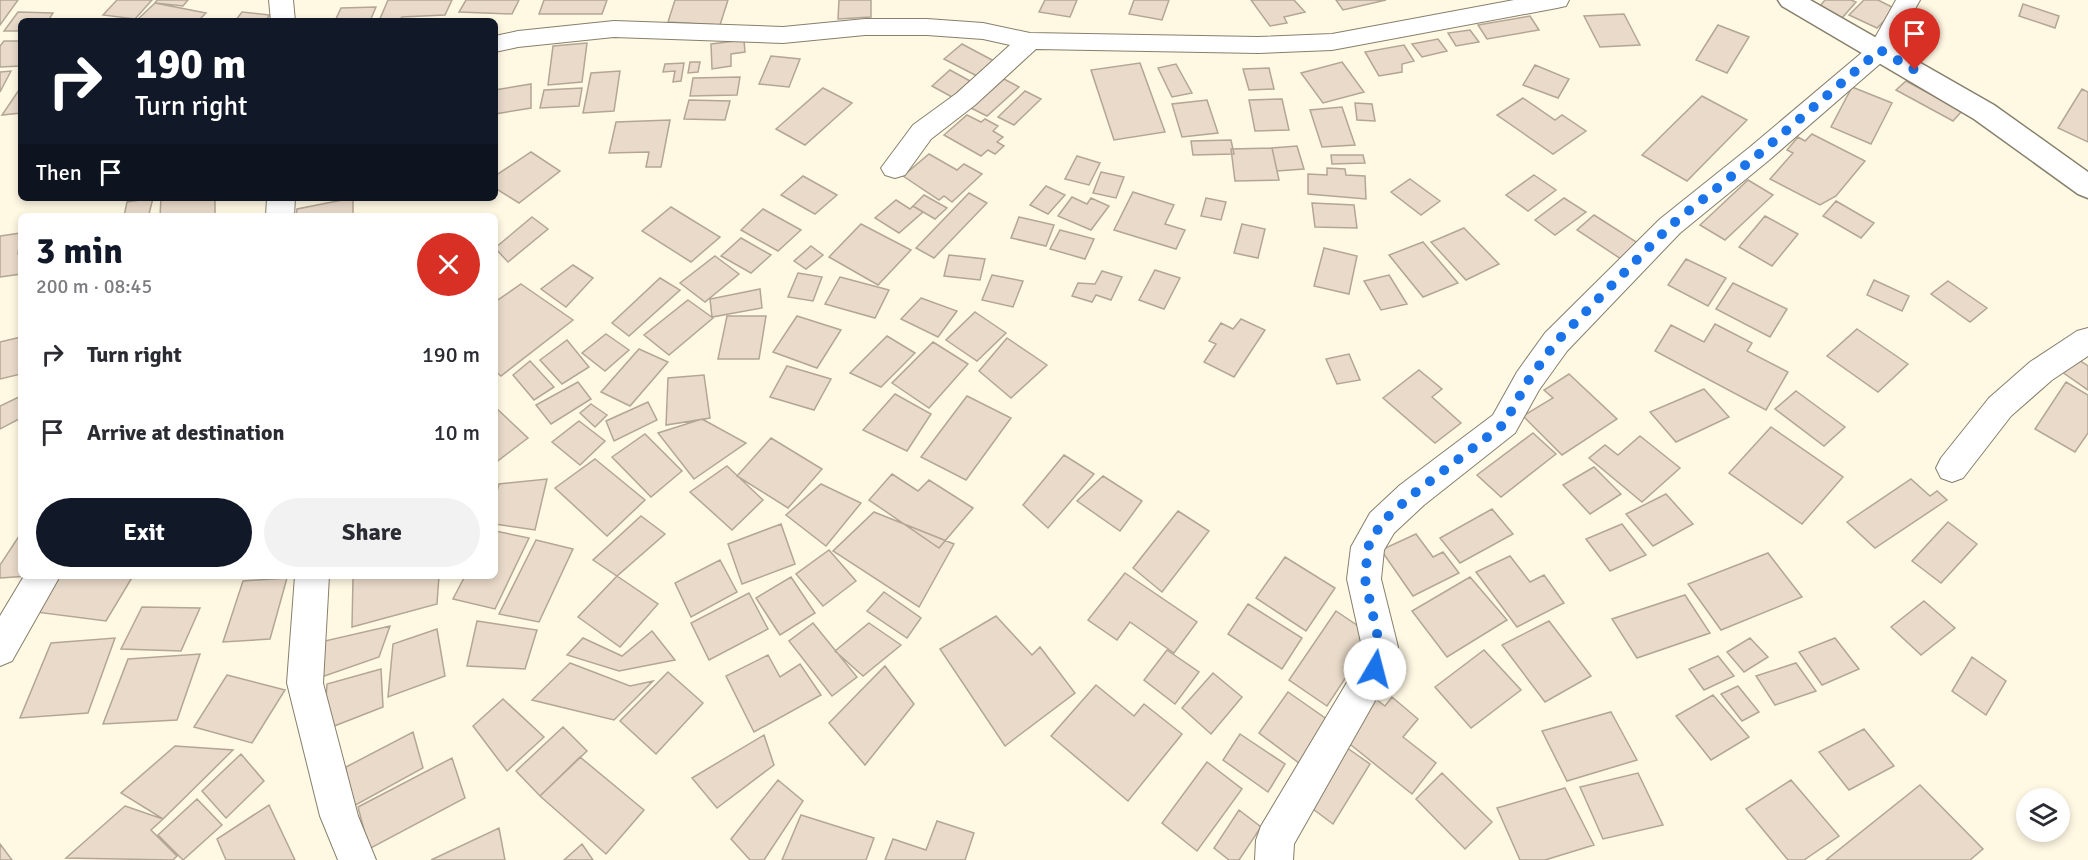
<!DOCTYPE html>
<meta charset="utf-8">
<style>
body{margin:0;font-family:Signika,sans-serif;background:#f2f2f3;color:#2b2b33;height:100vh;display:flex;flex-direction:column;font-size:22px;white-space:nowrap}
*{box-sizing:border-box;margin:0}
p{font-size:20px;color:#7c7c81}
.icon{flex:none;width:33px;height:33px;fill:none;stroke:currentColor;stroke-width:2;stroke-linecap:round;stroke-linejoin:round}
.map{position:relative;flex:1;overflow:hidden}
.details{position:absolute;left:18px;top:213px;width:480px;height:366px;display:flex;flex-direction:column;background:#fff;border-radius:9px;box-shadow:0 3px 9px #0003}
.details>*{flex:none}
.banner{position:absolute;left:18px;top:18px;width:480px;height:183px;border-radius:9px;box-shadow:0 3px 9px #0003;background:#111827;color:#fff;overflow:hidden}
.buttons{position:absolute;left:2016px;top:788px;display:grid;gap:12px}
.buttons a{display:grid;place-items:center;width:54px;height:54px;border-radius:50%;background:#fff;box-shadow:0 3px 9px #0003;font-size:30px}
.pin{position:absolute;display:grid;place-items:center;width:51px;height:51px;color:#fff;margin:-62px -26px;border-radius:50% 50% 50% 0;rotate:-45deg;box-shadow:0 0 6px #0007}
.pin .icon{rotate:45deg}
.me{position:absolute;width:66px;margin:-33px;rotate:8deg;stroke-linejoin:round;filter:drop-shadow(0 0 4px #0008)}
.turn{display:flex;align-items:center;gap:21px;height:126px;padding:0 18px;font-size:27px}
.turn .icon{width:78px;height:78px;stroke-width:2.5}
.turn b{display:block;font-size:42px;line-height:51px}
.then{display:flex;align-items:center;height:57px;padding:0 18px;background:#0003;gap:12px;font-size:22px}
.round{display:grid;place-items:center;flex:none;width:63px;height:63px;border-radius:32px;background:#f2f2f3}
.overview{display:flex;align-items:center;justify-content:space-between;height:102px;padding:0 18px}
h1{font-size:36px;font-weight:800;line-height:45px;color:#111827}
.button{display:flex;gap:12px;margin-top:auto;padding:12px 18px}
.button a{flex:1;height:69px;border-radius:36px;background:#111827;color:#fff;font-size:24px;font-weight:800;line-height:69px;text-align:center}
.button a+a{background:#f2f2f3;color:#2b2b33}
ul{padding:0;list-style:none}
li{display:flex;align-items:center;gap:18px;height:78px;padding:0 18px}
li div{flex:1}
li b{display:block;font-size:22px}
li em{font-style:normal}
.map>svg:first-child{display:block}
.building{fill:#e9dac9;stroke:#b4a695;stroke-width:1.5}
.lines{fill:none;stroke-linecap:round;stroke-linejoin:round}
.street-casing{stroke:#867f6c;stroke-width:2}
.secondary-casing{stroke:#867f6c;stroke-width:3}
.street{fill:#fff;fill-rule:evenodd}
.secondary{fill:#fff;fill-rule:evenodd}
.route{stroke:#1a73e8;stroke-width:10;stroke-dasharray:0 18}
</style>
<div class="map">
<svg width="2088" height="860" viewBox="0 0 2088 860">
<rect width="100%" height="100%" fill="#fff8e3"/>
<!-- building -->
<path class="building" d="M0,0H18L0,25Z
M117,0H152L135,19L103,15Z
M157,0H188L183,6L155,3Z
M388,0H452L445,15L402,17L399,21H379Z
M466,0H519L512,14L459,12Z
M544,0H607L602,14H539Z
M675,0H728L720,25L668,22Z
M839,0H871V17L838,19Z
M1045,0H1077L1070,17L1039,12Z
M1134,0H1169L1162,20L1129,14Z
M1251,0H1294L1305,12L1284,17L1287,23L1270,26Z
M1336,0H1386L1343,10Z
M1825,0H1851L1856,2L1842,18L1819,7Z
M1864,0H1878L1896,9L1877,28L1849,15Z
M155,3L206,13L198,21H136Z
M2023,4L2059,16L2055,28L2019,16Z
M376,7L370,21H335L341,8Z
M18,12L53,13L48,21H21V31H4Z
M242,12L270,15L265,21H235Z
M1624,14L1640,45L1600,47L1584,16Z
M1530,16L1539,30L1487,39L1478,25Z
M1718,25L1749,37L1727,73L1696,60Z
M1470,30L1479,42L1456,46L1448,33Z
M1438,39L1447,51L1422,57L1412,44Z
M744,40L745,52L731,54V66L712,69L711,44Z
M4,41H21V66L0,67V46Z
M587,43L582,82L548,85L553,46Z
M962,44L994,61L977,76L944,59Z
M1404,45L1414,61L1402,64V72L1379,76L1365,52Z
M771,56L800,59L789,87L759,84Z
M690,62H700L698,72L688,73Z
M1342,62L1364,92L1323,103L1301,73Z
M684,63L681,81L673,82L675,71L663,72L665,64Z
M1140,63L1165,132L1114,140L1091,70Z
M1176,64L1192,93L1172,97L1158,68Z
M1535,65L1569,79L1558,98L1523,85Z
M1269,68L1274,89L1249,90L1243,69Z
M950,70L970,81L952,97L932,86Z
M11,71L0,92V72Z
M620,71L614,111L583,113L591,73Z
M740,77L737,95L690,96L693,78Z
M1004,79L1019,87L987,116L971,108Z
M1906,81L1962,111L1953,121L1896,90Z
M531,84V108L495,114V90Z
M21,87V113L2,115Z
M1852,87L1892,103L1871,144L1831,127Z
M582,88L579,106L540,108L544,90Z
M823,88L852,103L805,145L776,129Z
M2082,89L2088,92V142L2058,128Z
M1025,91L1041,99L1014,125L998,117Z
M1702,96L1747,120L1687,181L1642,155Z
M1523,98L1555,120L1562,115L1586,131L1553,154L1497,115Z
M1282,99L1289,130L1255,131L1249,100Z
M689,100L730,101L725,120L684,119Z
M1207,100L1218,133L1182,137L1172,104Z
M1355,103L1372,104L1375,121L1357,120Z
M1342,107L1355,145L1322,147L1310,110Z
M967,115L981,122L985,119L998,126L993,131L1003,137L997,142L1004,146L995,154L988,150L981,156L944,135Z
M670,120L661,167H646L649,152L609,153L616,122Z
M1812,134L1865,161L1836,196L1820,205L1770,179L1793,153L1787,150L1798,137L1805,141Z
M1231,140L1234,154L1193,155L1191,141Z
M1297,146L1304,169L1277,171L1272,148Z
M1272,148L1279,180L1235,181L1231,149Z
M531,152L560,171L519,203L495,188V176Z
M929,154L957,170L964,164L982,174L952,202L944,196L939,200L903,176Z
M1331,155H1363L1365,163L1332,164Z
M1077,156L1100,163L1089,185L1065,179Z
M1327,168L1345,169L1346,175L1365,176L1366,199L1308,194V174L1327,175Z
M1101,172L1124,177L1116,198L1093,193Z
M1534,175L1556,190L1528,211L1506,195Z
M803,176L837,195L815,214L781,195Z
M1410,179L1440,201L1421,215L1391,192Z
M1748,180L1773,195L1725,240L1700,225Z
M1046,186L1065,195L1048,214L1030,205Z
M1133,192L1174,205L1165,224L1185,230L1176,249L1114,230Z
M969,193L987,203L934,258L916,248Z
M924,195L947,208L935,219L913,206Z
M1072,197L1087,204L1091,198L1109,206L1091,230L1058,216Z
M153,198L149,214L124,216L127,202Z
M161,198H215V216H160Z
M353,198V216H296L297,209Z
M1206,198L1226,202L1221,220L1201,216Z
M1564,198L1586,212L1555,235L1535,220Z
M896,200L910,209L913,206L923,212L899,233L875,218Z
M1836,201L1874,223L1861,238L1823,216Z
M1312,203L1354,205L1357,228L1315,227Z
M671,207L720,237L691,262L642,231Z
M763,209L801,230L778,251L741,230Z
M1594,215L1638,243L1621,259L1577,230Z
M1765,216L1798,234L1772,266L1739,247Z
M532,217L548,229L508,262L495,248Z
M1019,217L1054,225L1046,246L1011,238Z
M861,224L911,250L878,285L829,257Z
M1242,224L1265,229L1258,258L1234,253Z
M1464,228L1499,264L1466,280L1431,242Z
M1060,230L1094,239L1085,259L1050,249Z
M21,233L18,254H21V274L0,277V236Z
M741,238L771,255L751,273L721,256Z
M1423,242L1458,283L1423,297L1389,255Z
M811,246L823,255L806,269L794,261Z
M1324,248L1357,256L1349,294L1314,286Z
M949,255L985,259L980,280L944,276Z
M715,256L739,274L705,302L680,283Z
M1686,259L1726,278L1708,306L1668,285Z
M573,265L593,278L566,307L541,289Z
M1155,270L1180,278L1164,309L1139,300Z
M1102,271L1122,277L1111,300L1096,295L1092,302L1072,296L1078,283L1095,284Z
M798,273L822,277L813,301L788,297Z
M992,275L1023,281L1013,307L982,300Z
M1389,275L1407,304L1381,310L1364,281Z
M840,277L889,290L875,318L825,304Z
M660,278L680,290L629,336L612,323Z
M1874,280L1909,296L1902,311L1867,295Z
M1948,281L1987,308L1970,322L1931,294Z
M1733,283L1787,309L1770,337L1716,309Z
M521,284L573,320L501,376L495,371V302Z
M760,289L762,308L712,317L710,299Z
M921,298L957,311L938,337L901,319Z
M688,300L713,318L669,355L644,335Z
M975,312L1006,333L977,361L946,340Z
M727,316H766L759,359H718Z
M797,316L841,330L817,368L773,352Z
M1241,319L1265,330L1234,377L1204,362L1216,344L1209,341L1221,323L1233,329Z
M1715,324L1752,343L1747,351L1788,372L1766,410L1655,351L1671,325L1704,342Z
M1857,329L1908,364L1878,392L1827,356Z
M606,334L629,350L605,371L582,353Z
M887,336L915,353L881,387L850,373Z
M21,337V374L0,379V342Z
M1007,338L1047,365L1011,398L979,371Z
M567,340L589,367L562,384L540,360Z
M933,342L968,364L929,408L892,383Z
M639,349L668,362L630,406L601,392Z
M1349,354L1360,380L1337,384L1326,359Z
M2076,358L2088,366V390L2062,372Z
M530,361L554,387L534,400L513,375Z
M787,366L831,379L814,410L770,397Z
M1419,370L1442,389L1432,397L1461,423L1435,443L1383,398Z
M1569,374L1617,419L1562,455L1523,416L1553,398L1544,390Z
M704,375L710,418L666,425L668,378Z
M578,382L591,399L551,424L536,405Z
M2066,382L2088,395V433L2075,452L2035,429Z
M1704,389L1729,417L1676,442L1650,412Z
M1796,391L1845,427L1824,446L1775,409Z
M895,394L931,414L907,451L863,430Z
M21,396V418L0,429V406Z
M967,396L1011,418L966,480L921,457Z
M648,402L657,420L614,441L606,421Z
M591,404L607,415L595,427L580,413Z
M495,407L528,438L495,463Z
M702,419L746,443L694,479L658,433Z
M579,421L605,441L580,465L552,442Z
M1771,427L1843,477L1802,524L1729,473Z
M1533,433L1556,454L1501,497L1477,475Z
M645,434L682,471L651,497L612,457Z
M1640,436L1680,468L1642,502L1589,458L1605,445L1618,455Z
M771,438L822,469L788,508L737,476Z
M1064,455L1094,474L1048,528L1023,505Z
M595,459L645,500L607,536L555,488Z
M727,466L763,500L732,530L690,492Z
M1594,467L1621,494L1590,514L1563,485Z
M892,474L918,491L929,480L973,508L939,548L869,500Z
M1103,476L1142,501L1120,531L1077,501Z
M547,479L535,530L495,524V498L499,484Z
M1911,479L1930,496L1937,491L1947,500L1875,548L1847,522Z
M821,484L861,503L826,546L786,515Z
M1666,494L1693,524L1653,546L1626,514Z
M1492,509L1513,534L1460,563L1440,538Z
M1178,511L1209,531L1162,592L1133,568Z
M874,512L954,544L919,607L833,551Z
M641,516L665,534L617,576L593,560Z
M1948,522L1977,544L1941,583L1912,561Z
M781,524L795,564L742,584L728,544Z
M1622,524L1646,555L1610,571L1586,539Z
M495,531L529,538L495,609L453,599L465,576H495Z
M21,533V576H29L0,578V565Z
M1416,534L1433,557L1443,552L1459,573L1413,596L1381,550Z
M536,540L573,549L539,622L499,614Z
M829,550L856,581L823,606L796,574Z
M1768,553L1802,597L1721,630L1688,584Z
M1510,556L1530,582L1544,575L1564,603L1517,627L1476,572Z
M1285,557L1335,588L1306,631L1256,598Z
M720,560L737,592L691,617L675,583Z
M1125,573L1197,622L1174,653L1130,622L1117,640L1088,620Z
M53,576H133L106,621L28,611Z
M359,576H439L437,604L352,627L353,578Z
M617,576L658,604L620,647L578,617Z
M791,577L815,613L780,635L756,598Z
M1470,577L1507,620L1447,657L1412,611Z
M287,578L270,639L223,642L243,581Z
M884,592L921,618L907,638L867,611Z
M749,593L768,629L709,660L691,623Z
M1685,595L1710,633L1637,658L1612,619Z
M1924,601L1955,628L1921,655L1891,627Z
M1248,604L1302,638L1282,669L1228,634Z
M142,607L200,608L181,651L121,649Z
M1336,611L1373,636L1327,706L1289,680Z
M996,616L1032,655L1040,647L1075,693L1005,746L940,649Z
M477,621L537,630L525,669L467,666Z
M1549,621L1591,676L1545,702L1502,645Z
M813,623L857,677L832,696L789,641Z
M869,623L901,645L863,676L835,651Z
M390,626L379,657L316,679V643Z
M437,629L445,676L388,697L393,644Z
M652,631L675,660L619,671L567,655L583,638L622,656Z
M115,638L88,713L20,718L51,643Z
M1750,638L1768,657L1744,672L1727,652Z
M1835,638L1859,669L1822,685L1799,652Z
M1167,650L1199,672L1175,704L1144,680Z
M1484,650L1521,690L1471,728L1435,687Z
M200,654L177,720L103,724L128,659Z
M768,655L780,677L800,664L821,695L754,732L726,676Z
M1718,656L1734,676L1704,690L1689,669Z
M1972,657L2006,681L1986,715L1952,691Z
M570,663L630,686L653,681L614,720L532,700Z
M1796,663L1816,691L1775,705L1756,676Z
M885,666L914,704L865,765L829,723Z
M381,669L383,707L324,730L327,684Z
M668,672L703,703L656,754L620,721Z
M1213,673L1242,697L1211,734L1182,708Z
M227,675L285,690L252,743L194,727Z
M1096,685L1134,716L1144,704L1182,734L1128,801L1051,736Z
M1738,686L1759,712L1742,721L1721,694Z
M1288,692L1328,720L1299,763L1259,733Z
M1713,695L1749,737L1711,760L1676,716Z
M1373,697L1385,706L1392,697L1418,719L1403,737L1436,763L1412,794L1341,737Z
M503,699L544,737L507,771L473,726Z
M1611,712L1637,760L1567,781L1542,731Z
M563,727L587,751L540,796L516,771Z
M1864,729L1894,766L1849,790L1819,752Z
M413,732L423,768L350,808L346,767Z
M1240,734L1285,764L1268,792L1223,760Z
M764,735L774,765L717,808L692,778Z
M1343,745L1370,764L1333,824L1305,803Z
M175,746L233,750L163,819L121,793Z
M241,754L264,781L226,818L202,791Z
M580,757L644,810L606,854L540,796Z
M452,758L465,798L369,849L358,807Z
M1207,762L1242,789L1197,851L1162,823Z
M1442,773L1492,822L1465,849L1416,799Z
M1638,773L1663,825L1603,839L1580,787Z
M778,780L803,801L764,860H750L731,839Z
M1791,780L1839,836L1804,860H1788L1746,809Z
M1920,785L1983,849L1970,860H1826Z
M1565,788L1594,845L1545,860H1520L1497,808Z
M197,799L222,825L183,860L158,835Z
M269,805L295,860H226L217,839Z
M125,806L163,819L151,830L177,856L173,860L66,858Z
M1239,810L1261,827L1239,860H1229L1214,848Z
M801,815L874,838L866,860H782Z
M937,821L974,833L965,860H885L893,839L926,850Z
M499,828L505,860H431Z
M0,844L12,860H0Z
M582,844L593,860H564Z"/>
<g class="lines">
<!-- street casing -->
<g class="street-casing">
<path id="street" d="M269,0H293L295,21H271Z
M1514,0H1569L1566,6L1557,8L1332,50L1258,53L1036,49L975,105L931,139L905,175L895,178L885,175L881,168L913,125L957,93L1010,45L983,39L927,35H865L783,43L614,37L518,47L495,52V36L518,31L614,21L783,27L865,19H927L983,23L1030,33L1258,37L1332,34Z
M1896,0H1920L1889,56L1768,161L1680,233L1567,351L1539,390L1515,433L1424,505L1394,533L1384,550L1381,579L1398,647L1393,669L1294,844L1293,860H1255L1256,840L1261,826L1358,664L1362,647L1347,579L1351,547L1370,513L1400,485L1493,415L1517,372L1545,333L1660,219L1750,147L1871,45Z
M267,198H295L294,216H266Z
M2088,328V356L2052,380L2011,416L1963,478L1952,482L1941,478L1936,468L1941,458L1989,398L2030,362L2077,331Z
M24,576H60L12,661L0,666V616Z
M295,576H329L323,683L358,816L376,860H338L320,816L287,683Z"/>
</g>
<!-- secondary casing -->
<g class="secondary-casing">
<path id="secondary" d="M1778,0H1810L1994,105L2088,172V198L2078,194L1974,119L1782,6Z"/>
</g>
<!-- street -->
<use href="#street" class="street"/>
<!-- secondary -->
<use href="#secondary" class="secondary"/>
</g>
<g class="lines">
<!-- route -->
<path class="route" d="M1375,669L1380,647L1365,579L1368,547L1382,522L1412,495L1504,424L1528,381L1556,342L1670,226L1759,154L1880,50L1915,70"/>
</g>
</svg>
<div class="buttons">
<a><svg class="icon" aria-label="layers" viewBox="0 0 24 24"><path d="M12 4l9 5-9 5-9-5zM3 14l9 5 9-5"/></svg></a>
</div>
<div class="pin" style="left:1915px;top:70px;background:#d93025"><svg class="icon" aria-label="arrive" viewBox="0 0 24 24"><path d="M6 21V4h12l-3 4 3 4H6"/></svg></div>
<svg class="me" style="left:1375px;top:669px" viewBox="-20 -20 40 40"><circle r="19" fill="#fff"/><path d="M0-13L10 11 0 6-10 11z" fill="#1a73e8"/></svg>
<div class="banner">
<div class="turn"><svg class="icon" aria-label="right" viewBox="0 0 24 24"><path d="M7 20v-9h11M14 6l5 5-5 5"/></svg><div><b>190 m</b>Turn right</div></div>
<div class="then">Then<svg class="icon" aria-label="arrive" viewBox="0 0 24 24"><path d="M6 21V4h12l-3 4 3 4H6"/></svg></div>
</div>
<section class="details">
<div class="overview"><div><h1>3 min</h1><p>200 m · 08:45</p></div><a class="round" style="background:#d93025;color:#fff"><svg class="icon" aria-label="close" viewBox="0 0 24 24"><path d="M6 6l12 12M18 6L6 18"/></svg></a></div>
<ul>
<li><svg class="icon" aria-label="right" viewBox="0 0 24 24"><path d="M7 20v-9h11M14 6l5 5-5 5"/></svg><div><b>Turn right</b></div><em>190 m</em></li>
<li><svg class="icon" aria-label="arrive" viewBox="0 0 24 24"><path d="M6 21V4h12l-3 4 3 4H6"/></svg><div><b>Arrive at destination</b></div><em>10 m</em></li>
</ul>
<div class="button"><a>Exit</a><a>Share</a></div>
</section>
</div>
